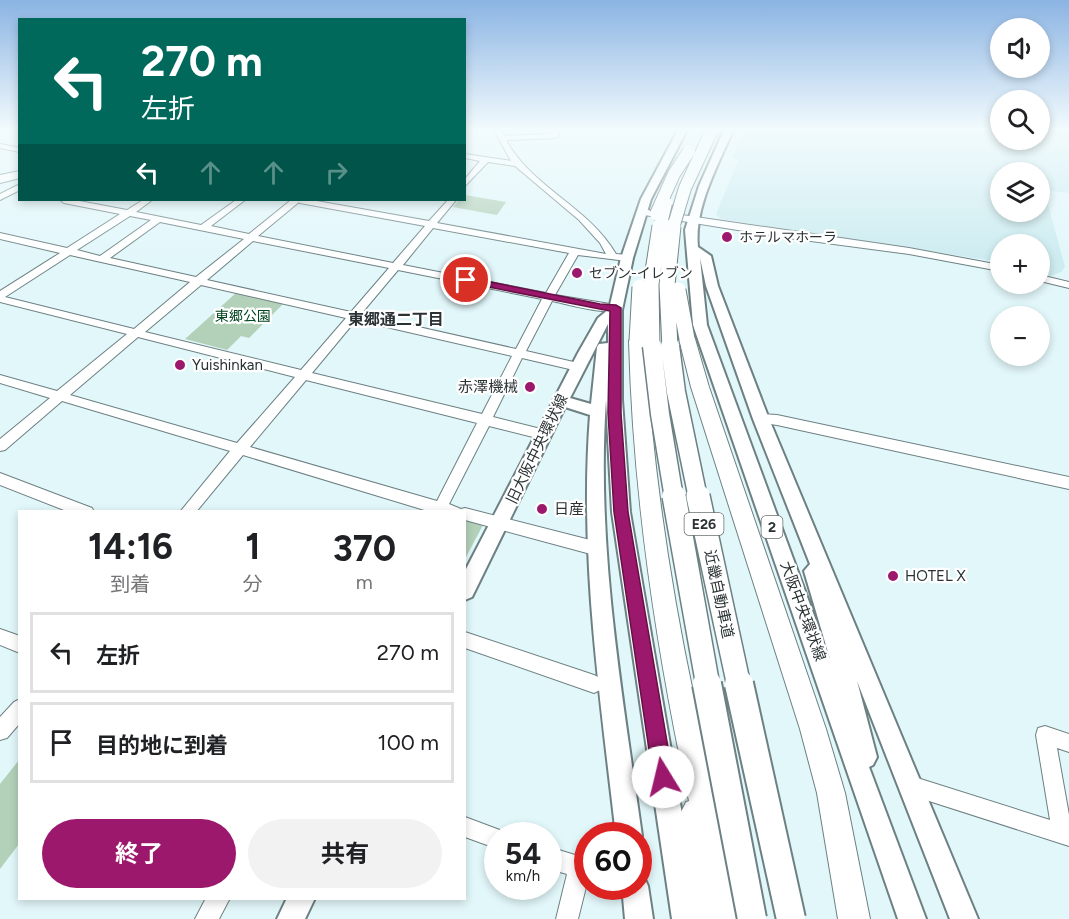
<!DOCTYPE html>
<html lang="ja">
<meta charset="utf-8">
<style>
body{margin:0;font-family:Figtree,"Noto Sans JP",sans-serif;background:#f2f2f2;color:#202124;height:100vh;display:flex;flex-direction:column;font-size:22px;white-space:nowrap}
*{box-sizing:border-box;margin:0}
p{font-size:20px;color:#757577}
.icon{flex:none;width:33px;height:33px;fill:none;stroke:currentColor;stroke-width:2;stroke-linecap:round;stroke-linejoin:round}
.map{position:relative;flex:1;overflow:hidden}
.drawer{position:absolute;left:18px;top:510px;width:448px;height:390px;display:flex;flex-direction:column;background:#fff;border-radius:0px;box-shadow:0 3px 9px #0003}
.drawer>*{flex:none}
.guide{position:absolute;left:18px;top:18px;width:448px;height:183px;border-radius:0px;box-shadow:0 3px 9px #0003;background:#00695c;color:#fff;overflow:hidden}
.tools{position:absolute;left:990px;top:18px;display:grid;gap:12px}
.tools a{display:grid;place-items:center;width:60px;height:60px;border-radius:50%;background:#fff;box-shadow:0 3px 9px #0003;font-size:30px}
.speed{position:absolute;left:484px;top:822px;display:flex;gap:12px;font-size:30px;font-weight:700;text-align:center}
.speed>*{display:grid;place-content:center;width:78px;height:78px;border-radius:50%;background:#fff;box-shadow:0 3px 9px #0003;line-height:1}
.speed small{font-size:15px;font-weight:400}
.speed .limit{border:9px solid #d22;background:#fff;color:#111}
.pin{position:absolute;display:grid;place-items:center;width:51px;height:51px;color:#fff;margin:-26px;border:3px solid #fff;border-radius:50%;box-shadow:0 2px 6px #0007}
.me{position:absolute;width:66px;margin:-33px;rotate:351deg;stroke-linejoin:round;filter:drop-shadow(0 0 4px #0008)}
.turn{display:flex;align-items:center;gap:21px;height:126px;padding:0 24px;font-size:27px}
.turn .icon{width:78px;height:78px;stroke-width:2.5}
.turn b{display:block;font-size:42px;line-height:51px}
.lanes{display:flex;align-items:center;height:57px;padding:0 24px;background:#0003;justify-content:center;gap:30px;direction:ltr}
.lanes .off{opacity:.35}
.eta{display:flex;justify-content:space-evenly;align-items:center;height:102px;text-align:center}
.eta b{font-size:36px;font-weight:700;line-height:42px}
.action{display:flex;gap:12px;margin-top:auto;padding:12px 24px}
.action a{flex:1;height:69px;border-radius:36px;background:#9b186c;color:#fff;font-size:24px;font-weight:700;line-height:69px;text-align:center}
.action a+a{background:#f2f2f2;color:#202124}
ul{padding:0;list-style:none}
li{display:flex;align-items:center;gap:18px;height:81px;margin:0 12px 9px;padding:0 12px;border:3px solid #e0e0e0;border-radius:0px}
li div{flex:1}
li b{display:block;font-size:22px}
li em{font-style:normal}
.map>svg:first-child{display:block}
.built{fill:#cdecf0;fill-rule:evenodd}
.green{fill:#b3d1b9}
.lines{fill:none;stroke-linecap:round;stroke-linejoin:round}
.minor-casing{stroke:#6d8083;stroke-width:2}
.major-casing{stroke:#6d8083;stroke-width:4}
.highway-casing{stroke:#6d8083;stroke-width:2}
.minor{fill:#fff;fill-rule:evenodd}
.major{fill:#fff;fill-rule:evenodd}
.highway{fill:#fff;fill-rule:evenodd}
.highway-bridge-far4-casing{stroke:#6d8083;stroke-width:14;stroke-linecap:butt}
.highway-bridge-far3-casing{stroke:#6d8083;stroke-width:17;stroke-linecap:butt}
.highway-bridge-far2-casing{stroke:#6d8083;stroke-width:21;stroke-linecap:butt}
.highway-bridge-far1-casing{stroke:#6d8083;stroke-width:26;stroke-linecap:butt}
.highway-bridge-casing{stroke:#6d8083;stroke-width:32;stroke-linecap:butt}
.highway-bridge-far4{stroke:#fff;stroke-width:12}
.highway-bridge-far3{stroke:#fff;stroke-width:15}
.highway-bridge-far2{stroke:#fff;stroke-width:18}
.highway-bridge-far1{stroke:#fff;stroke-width:23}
.highway-bridge{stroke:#fff;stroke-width:28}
.route{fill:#9b186c;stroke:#651046;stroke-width:1.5}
.poi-dot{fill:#9b186c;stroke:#fff;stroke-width:2}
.labels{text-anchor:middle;stroke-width:4.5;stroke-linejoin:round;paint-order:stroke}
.far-poi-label{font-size:14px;fill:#2a3233;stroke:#fff;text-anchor:start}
.far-park-label{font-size:14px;fill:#00461f;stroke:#fff}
.shield{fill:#fff;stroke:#6a7070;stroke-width:1.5}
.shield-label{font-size:14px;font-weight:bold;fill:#2a3233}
.poi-label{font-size:15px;fill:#2a3233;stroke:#fff;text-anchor:start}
.street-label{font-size:15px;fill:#2a3233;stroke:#fff}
.neighbourhood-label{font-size:16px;font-weight:bold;fill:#2a3233;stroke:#fff}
</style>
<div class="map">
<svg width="1069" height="919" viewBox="0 0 1069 919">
<rect width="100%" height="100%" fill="#e2f7fa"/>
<!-- built -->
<path class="built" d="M744,130H1000V140H1040V130H1069V193L1044,190L1065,267L1061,272L1051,276L1040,272V244H1000V262L721,219L716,214L739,159L732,158ZM1000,172H1040V212H1000Z"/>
<!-- green -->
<path class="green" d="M465,195L506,202L497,215L453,207L459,200H465Z
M236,293L283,304L249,338L241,336L227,350L185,339Z
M465,518L484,523L465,559Z
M19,760V844L0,869V784Z"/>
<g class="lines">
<!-- minor casing -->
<g class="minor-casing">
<path id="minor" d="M494,130H501L504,136L551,134V130H559V136L555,138L506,140C532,188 588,206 616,254L627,255L632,258L627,261L578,255L555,295L616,305L621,308C610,317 567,304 552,301L526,351L578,363L584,367L578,371L522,358L493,417L545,430L552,435L545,440L489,426L449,504L461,509L465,508L598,542L603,544L606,549L603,554L598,556L465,520V512H431L243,455L196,512H180L230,451L62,401L5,450L0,451V439L50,398L0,383V375L57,391L127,334L0,302V291L60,253L0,239V233L67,248L120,214L64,203L60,200H74L127,210L143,200H152L136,212L201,225L236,200H245L211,226L249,234L291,200H311L429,221L448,200H456L437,223L606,254L600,243L579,220L515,166L488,162L465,186V179L480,161L465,158V154L511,161ZM299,202L300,203L425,226L393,263L258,236ZM130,216L151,220L100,256L77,250ZM160,222L244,239L196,277L110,258ZM433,228L569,253L546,293L403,265ZM253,241L389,268L351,312L207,280ZM70,255L190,282L134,329L5,297ZM398,270L542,299L516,349L361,314ZM201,285L346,318L301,370L145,332ZM356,320L512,356L482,414L312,373ZM138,337L295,377L237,443L70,395ZM306,380L477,423L437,501L250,447Z
M0,144L20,148V152L0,148Z
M20,184V190L0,200V194Z
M641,209L909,248L1000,265V271L909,254L788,238L638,214V210Z
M1040,275L1069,282V288L1040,281Z
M761,414L777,415L1069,477V489L777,425L756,422L755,419L756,416Z
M0,473L92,508L94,512H69L0,485Z
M0,629L20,636V653L0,645Z
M465,632L594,675L600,678L603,684L600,690L594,693L465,648Z
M20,699V723L7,738L0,740V717L14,702Z
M1045,726L1069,734V752L1057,748L1069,815V846L904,793L901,786L904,779L911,776L1050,820L1036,735L1038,728Z
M465,817L505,832L507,836H498V849L465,837Z
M549,847L588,859V879L578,919H556L567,874L549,869Z
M206,898H230L219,919H195Z"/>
</g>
<!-- major casing -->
<g class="major-casing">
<path id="major" d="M678,130H687L651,199L633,258L622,310V400L630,512L700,919H672L612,512L606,400C596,547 622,691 642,836L639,842V836H616C600,696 579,556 590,415L565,407L472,597L465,600V571L578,353L598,318L609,309L621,258L641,199ZM608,324V343L599,344L597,347L591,404L570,398Z
M724,130H733C718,166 694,207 698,247L711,256L718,286L769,419L978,919H950L857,681L877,757L873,765L869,767L926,919H898L693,325L685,230L699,186ZM700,258L706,286L753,419L810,564L804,571L830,659L707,325Z
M639,874L644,877L648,886L653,919H625L622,886H639Z
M287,898H315L305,919H277Z"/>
</g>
<!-- highway casing -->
<g class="highway-casing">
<path id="highway" d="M20,171V178L0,183V175Z
M687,334L693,335L695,339L709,387L826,729L845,793L870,919H838L817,793L800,729L691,387L679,339L681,335Z
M637,336L643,337L645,341C652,461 669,579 694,697C710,771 729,845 745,919H688L681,812L686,802L689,801C656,649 633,496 629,341L631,337Z"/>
</g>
<!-- minor -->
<use href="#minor" class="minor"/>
<!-- major -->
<use href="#major" class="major"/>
<!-- highway -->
<use href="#highway" class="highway"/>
<!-- highway-bridge-far4 casing -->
<g class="highway-bridge-far4-casing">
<path id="highway-bridge-far4" d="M656,214L674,174L689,151
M660,228L666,203
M673,228L685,188L712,130"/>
</g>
<!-- highway-bridge-far3 casing -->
<g class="highway-bridge-far3-casing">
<path id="highway-bridge-far3" d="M678,290L687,339
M637,341L640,287
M652,348L651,284L660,226
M670,348L667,285L673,226"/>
</g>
<!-- highway-bridge-far2 casing -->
<g class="highway-bridge-far2-casing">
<path id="highway-bridge-far2" d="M652,346L660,414L674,498
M670,346L676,392L698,498"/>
</g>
<!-- highway-bridge-far1 casing -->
<g class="highway-bridge-far1-casing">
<path id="highway-bridge-far1" d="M674,496L708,686
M698,496L739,686"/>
</g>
<!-- highway-bridge casing -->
<g class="highway-bridge-casing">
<path id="highway-bridge" d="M707,684L752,919
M739,684L791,919"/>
</g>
<!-- highway-bridge-far4 -->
<use href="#highway-bridge-far4" class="highway-bridge-far4"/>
<!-- highway-bridge-far3 -->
<use href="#highway-bridge-far3" class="highway-bridge-far3"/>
<!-- highway-bridge-far2 -->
<use href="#highway-bridge-far2" class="highway-bridge-far2"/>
<!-- highway-bridge-far1 -->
<use href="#highway-bridge-far1" class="highway-bridge-far1"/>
<!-- highway-bridge -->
<use href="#highway-bridge" class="highway-bridge"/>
</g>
<!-- sky -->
<linearGradient id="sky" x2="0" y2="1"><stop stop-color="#8bb4e3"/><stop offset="0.5" stop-color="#f2fbfd"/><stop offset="1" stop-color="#f2fbfd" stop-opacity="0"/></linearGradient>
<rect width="1069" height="259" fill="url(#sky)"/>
<!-- route -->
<path class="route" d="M466,277L600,304L616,305L621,308V413L628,512L673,777L670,784L663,787L656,784L653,777L614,512L608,413L610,311L463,282V278Z"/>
<!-- markers -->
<g class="poi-dot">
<circle cx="727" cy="237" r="6"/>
<circle cx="577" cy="273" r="6"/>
<circle cx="180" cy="365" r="6"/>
<circle cx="530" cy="387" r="6"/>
<circle cx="542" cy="509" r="6"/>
<circle cx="893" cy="576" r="6"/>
</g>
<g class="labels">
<!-- far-poi labels -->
<g class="far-poi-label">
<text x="739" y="242">ホテルマホーラ</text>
<text x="589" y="278">セブン-イレブン</text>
</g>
<!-- far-park labels -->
<g class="far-park-label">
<text x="243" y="321">東郷公園</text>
</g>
<!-- shield labels -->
<g class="shield">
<rect x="684.5" y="513" width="39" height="22" rx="4.5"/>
<rect x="761.5" y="516" width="21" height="22" rx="4.5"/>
</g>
<g class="shield-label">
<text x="704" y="529">E26</text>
<text x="772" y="532">2</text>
</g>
<!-- poi labels -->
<g class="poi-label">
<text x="192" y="370">Yuishinkan</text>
<text x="518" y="392" text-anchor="end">赤澤機械</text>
<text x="554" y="514">日産</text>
<text x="905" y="581">HOTEL X</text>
</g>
<!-- street labels -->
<g class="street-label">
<text transform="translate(537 449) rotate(-64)" y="5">旧大阪中央環状線</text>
<text transform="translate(719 594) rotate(78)" y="5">近畿自動車道</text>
<text transform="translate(803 611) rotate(70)" y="5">大阪中央環状線</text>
</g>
<!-- neighbourhood labels -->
<g class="neighbourhood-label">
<text x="396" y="325">東郷通二丁目</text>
</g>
</g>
</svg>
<div class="tools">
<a><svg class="icon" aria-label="sound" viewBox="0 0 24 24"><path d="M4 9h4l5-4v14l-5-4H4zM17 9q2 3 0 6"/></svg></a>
<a><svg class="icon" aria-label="search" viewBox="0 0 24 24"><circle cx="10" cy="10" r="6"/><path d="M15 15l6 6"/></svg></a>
<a><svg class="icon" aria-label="layers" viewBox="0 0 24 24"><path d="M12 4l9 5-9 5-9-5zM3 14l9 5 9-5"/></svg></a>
<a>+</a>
<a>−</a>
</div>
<div class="speed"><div>54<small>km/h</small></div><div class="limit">60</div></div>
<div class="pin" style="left:466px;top:280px;background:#d93025"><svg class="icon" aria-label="arrive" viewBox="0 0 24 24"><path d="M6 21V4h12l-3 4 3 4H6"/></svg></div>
<svg class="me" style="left:663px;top:777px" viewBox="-20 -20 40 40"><circle r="19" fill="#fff"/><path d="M0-13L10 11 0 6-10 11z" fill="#9b186c"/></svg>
<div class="guide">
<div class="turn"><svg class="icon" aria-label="left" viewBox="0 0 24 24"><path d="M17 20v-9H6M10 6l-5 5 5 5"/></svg><div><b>270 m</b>左折</div></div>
<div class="lanes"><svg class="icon" aria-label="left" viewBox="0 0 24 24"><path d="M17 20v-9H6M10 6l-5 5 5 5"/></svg><svg class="icon off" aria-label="ahead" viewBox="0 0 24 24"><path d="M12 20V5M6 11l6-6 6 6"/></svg><svg class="icon off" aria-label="ahead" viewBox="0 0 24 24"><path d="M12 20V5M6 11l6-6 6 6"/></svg><svg class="icon off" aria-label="right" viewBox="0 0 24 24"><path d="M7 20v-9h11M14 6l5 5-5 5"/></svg></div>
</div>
<section class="drawer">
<div class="eta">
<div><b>14:16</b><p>到着</p></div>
<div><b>1</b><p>分</p></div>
<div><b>370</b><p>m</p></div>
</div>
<ul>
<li><svg class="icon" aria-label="left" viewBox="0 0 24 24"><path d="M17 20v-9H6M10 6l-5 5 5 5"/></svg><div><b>左折</b></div><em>270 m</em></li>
<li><svg class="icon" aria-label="arrive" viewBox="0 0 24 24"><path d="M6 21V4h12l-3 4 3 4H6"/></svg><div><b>目的地に到着</b></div><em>100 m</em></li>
</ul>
<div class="action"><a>終了</a><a>共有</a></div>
</section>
</div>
